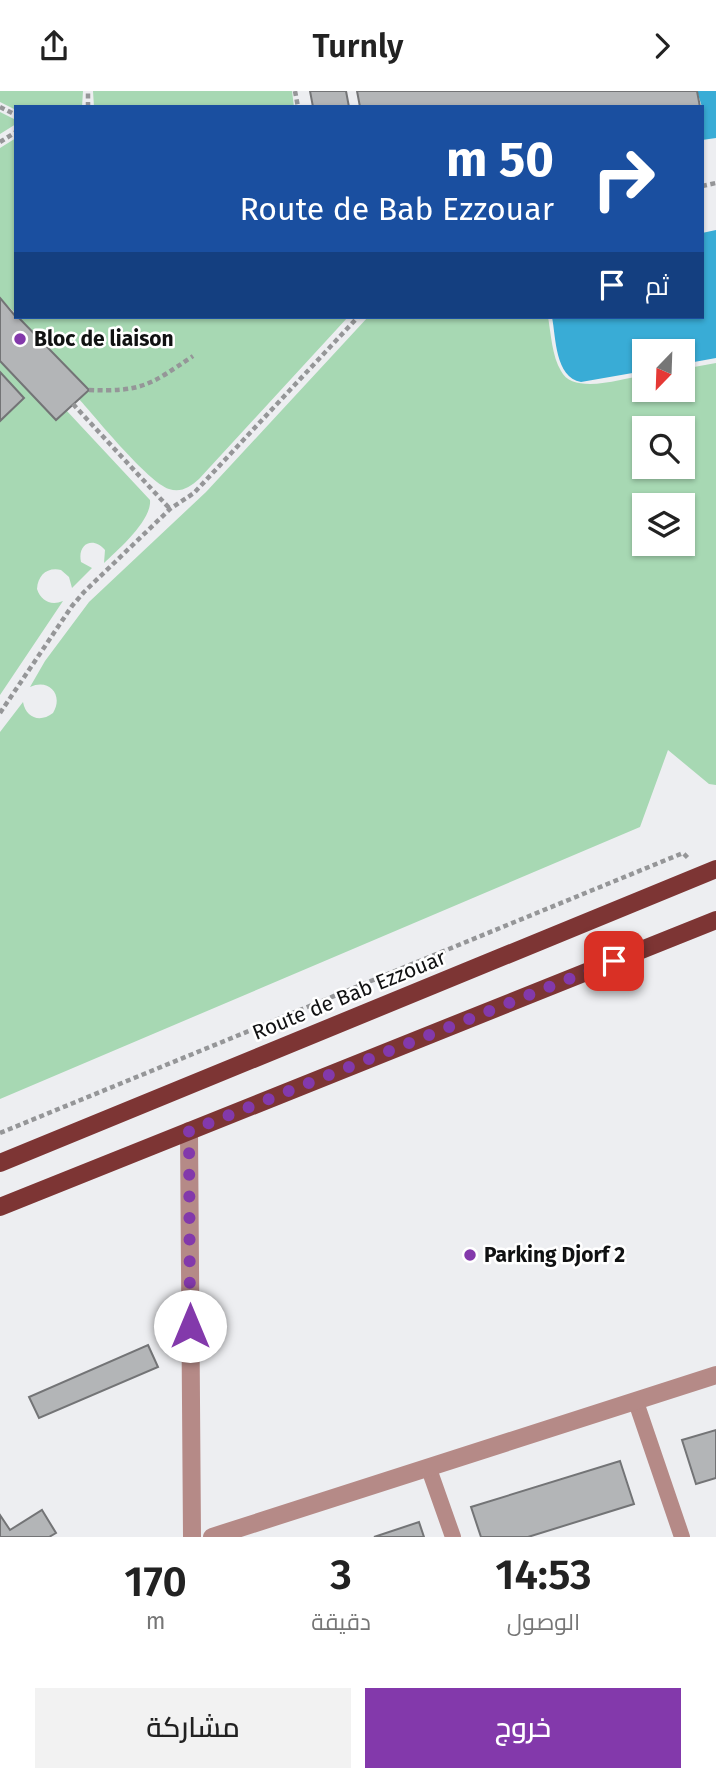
<!DOCTYPE html>
<html lang="ar">
<meta charset="utf-8">
<style>
body{margin:0;font-family:"Fira Sans",Cairo,sans-serif;background:#f2f2f2;color:#222;direction:rtl;height:100vh;display:flex;flex-direction:column;font-size:26px;white-space:nowrap}
*{box-sizing:border-box;margin:0}
p{font-size:23px;color:#767676}
.icon{flex:none;width:38px;height:38px;fill:none;stroke:currentColor;stroke-width:2;stroke-linecap:round;stroke-linejoin:round}
.map{position:relative;height:1446px;overflow:hidden;direction:ltr}
.drawer{display:flex;flex-direction:column;background:#fff;flex:1}
.drawer>*{flex:none}
.top-card{position:absolute;left:14px;top:14px;width:690px;height:214px;border-radius:0px;box-shadow:0 2px 5px #0004;direction:rtl;background:#1a4fa0;color:#fff;overflow:hidden}
.needle{width:46px;rotate:203deg}
.fabs{position:absolute;left:632px;top:248px;display:grid;gap:14px}
.fabs a{display:grid;place-items:center;width:63px;height:63px;border-radius:0px;background:#fff;box-shadow:0 2px 5px #0004;font-size:35px}
.pin{position:absolute;display:grid;place-items:center;width:60px;height:60px;color:#fff;margin:-30px;border-radius:14px;box-shadow:0 4px 10px #0006}
.me{position:absolute;width:77px;margin:-38px;rotate:0deg;stroke-linejoin:round;filter:drop-shadow(0 0 5px #0008)}
.turn{display:flex;align-items:center;gap:24px;height:147px;padding:0 35px;font-size:32px}
.turn .icon{width:91px;height:91px;stroke-width:2.5}
.turn b{display:block;font-size:49px;line-height:60px}
.then{display:flex;align-items:center;height:66px;padding:0 35px;background:#0003;gap:14px;font-size:26px}
.eta{display:flex;justify-content:space-evenly;align-items:center;height:119px;text-align:center}
.eta b{font-size:42px;font-weight:600;line-height:49px}
.primary-button{display:flex;gap:14px;margin-top:auto;padding:14px 35px}
.primary-button a{flex:1;height:80px;border-radius:0px;background:#8339ab;color:#fff;font-size:28px;font-weight:600;line-height:80px;text-align:center}
.primary-button a+a{background:#f2f2f2;color:#222}
header{display:flex;justify-content:space-between;align-items:center;height:91px;padding:0 35px;background:#fff;font-size:32px;font-weight:600}
.map>svg:first-child{display:block}
.green{fill:#a7d8b3;fill-rule:evenodd}
.water{fill:#39acd6}
.building{fill:#b3b5b7;stroke:#737476;stroke-width:2}
.lines{fill:none;stroke-linecap:round;stroke-linejoin:round}
.path{stroke:#959698;stroke-width:4.5;stroke-dasharray:5 3.5;stroke-linecap:butt}
.service{stroke:#b58a87;stroke-width:16}
.minor{stroke:#b58a87;stroke-width:18}
.primary{stroke:#7d3534;stroke-width:18}
.route{stroke:#8339ab;stroke-width:12;stroke-dasharray:0 21.6}
.poi-dot{fill:#8339ab;stroke:#fff;stroke-width:2.5}
.labels{text-anchor:middle;stroke-width:5;stroke-linejoin:round;paint-order:stroke}
.poi-label{font-size:21px;font-weight:bold;fill:#101112;stroke:#fff;text-anchor:start}
.street-label{font-size:21px;fill:#101112;stroke:#fff}
</style>
<header><svg class="icon" aria-label="forward" viewBox="0 0 24 24"><path d="M9 5l7 7-7 7"/></svg>Turnly<svg class="icon" aria-label="share" viewBox="0 0 24 24"><path d="M12 15V3M7 8l5-5 5 5M5 13v7h14v-7"/></svg></header>
<div class="map">
<svg width="716" height="1446" viewBox="0 0 716 1446">
<rect width="100%" height="100%" fill="#edeef1"/>
<!-- green -->
<path class="green" d="M0,0H83L82,16H16V19L0,11Z
M93,0H292L294,16H94Z
M0,21L16,29V33L0,43Z
M16,47V223L0,207V57Z
M18,226H348L199,388C190,396 181,402 169,398C148,391 96,327 79,308L88,299Z
M368,226H548C551,243 552,265 561,280C573,304 622,288 644,284V299H682L683,278L716,272V694L709,693L668,659L640,736L0,1008V641L23,611C26,627 40,632 53,622C64,604 49,587 30,596L45,570L89,511L206,401ZM644,338H682V376H644ZM644,415H682V453H644Z
M0,270L56,328L66,319L150,409C152,429 118,459 104,472L105,459C93,445 77,453 81,471L92,477L72,497L69,486L61,479C47,476 38,484 37,498C41,510 51,515 63,510L0,604V330L24,307L0,281Z"/>
<!-- water -->
<path class="water" d="M697,0H716V47L702,49V16Z
M716,139V267L683,273L682,261H644V280L581,291C555,286 556,247 552,226H702V142Z"/>
<!-- building -->
<path class="building" d="M310,0H346L349,16H313Z
M357,0H697L700,16H360Z
M0,207L16,226H18L89,299L56,329L0,270Z
M0,281L24,307L0,330Z
M148,1254L158,1276L39,1327L29,1306Z
M716,1339V1387L696,1393L682,1349Z
M620,1370L634,1413L528,1446H481L471,1416Z
M42,1419L56,1442L49,1446H0V1424L10,1439Z
M419,1431L424,1446H374Z"/>
<g class="lines">
<!-- path -->
<path class="path" d="M295,0L298,16
M0,16L16,24
M88,16V0
M0,51L16,41
M702,95L716,92
M89,299C142,301 150,294 193,265
M73,313L170,418
M0,622L72,515L84,501L170,418L194,402L358,226
M0,1042L683,762L688,767"/>
<!-- service -->
<path class="service" d="M636,1311L682,1446
M429,1378L453,1446"/>
<!-- minor -->
<path class="minor" d="M189,1040L192,1446
M212,1446L716,1284"/>
<!-- primary -->
<path class="primary" d="M0,1072L716,778
M0,1116L716,829"/>
</g>
<g class="lines">
<!-- route -->
<path class="route" d="M190,1235L189,1040L614,870"/>
</g>
<!-- markers -->
<g class="poi-dot">
<circle cx="20" cy="248" r="7"/>
<circle cx="470" cy="1164" r="7"/>
</g>
<g class="labels">
<!-- poi labels -->
<g class="poi-label">
<text x="34" y="255">Bloc de liaison</text>
<text x="484" y="1171">Parking Djorf 2</text>
</g>
<!-- street labels -->
<g class="street-label">
<text transform="translate(349 904) rotate(-22)" y="7">Route de Bab Ezzouar</text>
</g>
</g>
</svg>
<div class="fabs">
<a><svg class="needle" viewBox="-14 -14 28 28"><path d="M0-13l5 13h-10z" fill="#e53935"/><path d="M0 13l5-13h-10z" fill="#767676"/></svg></a>
<a><svg class="icon" aria-label="search" viewBox="0 0 24 24"><circle cx="10" cy="10" r="6"/><path d="M15 15l6 6"/></svg></a>
<a><svg class="icon" aria-label="layers" viewBox="0 0 24 24"><path d="M12 4l9 5-9 5-9-5zM3 14l9 5 9-5"/></svg></a>
</div>
<div class="pin" style="left:614px;top:870px;background:#d93025"><svg class="icon" aria-label="arrive" viewBox="0 0 24 24"><path d="M6 21V4h12l-3 4 3 4H6"/></svg></div>
<svg class="me" style="left:190px;top:1235px" viewBox="-20 -20 40 40"><circle r="19" fill="#fff"/><path d="M0-13L10 11 0 6-10 11z" fill="#8339ab"/></svg>
<div class="top-card">
<div class="turn"><svg class="icon" aria-label="right" viewBox="0 0 24 24"><path d="M7 20v-9h11M14 6l5 5-5 5"/></svg><div><b>50 m</b>Route de Bab Ezzouar</div></div>
<div class="then">ثم<svg class="icon" aria-label="arrive" viewBox="0 0 24 24"><path d="M6 21V4h12l-3 4 3 4H6"/></svg></div>
</div>
</div>
<section class="drawer">
<div class="eta">
<div><b>14:53</b><p>الوصول</p></div>
<div><b>3</b><p>دقيقة</p></div>
<div><b>170</b><p>m</p></div>
</div>
<div class="primary-button"><a>خروج</a><a>مشاركة</a></div>
</section>
